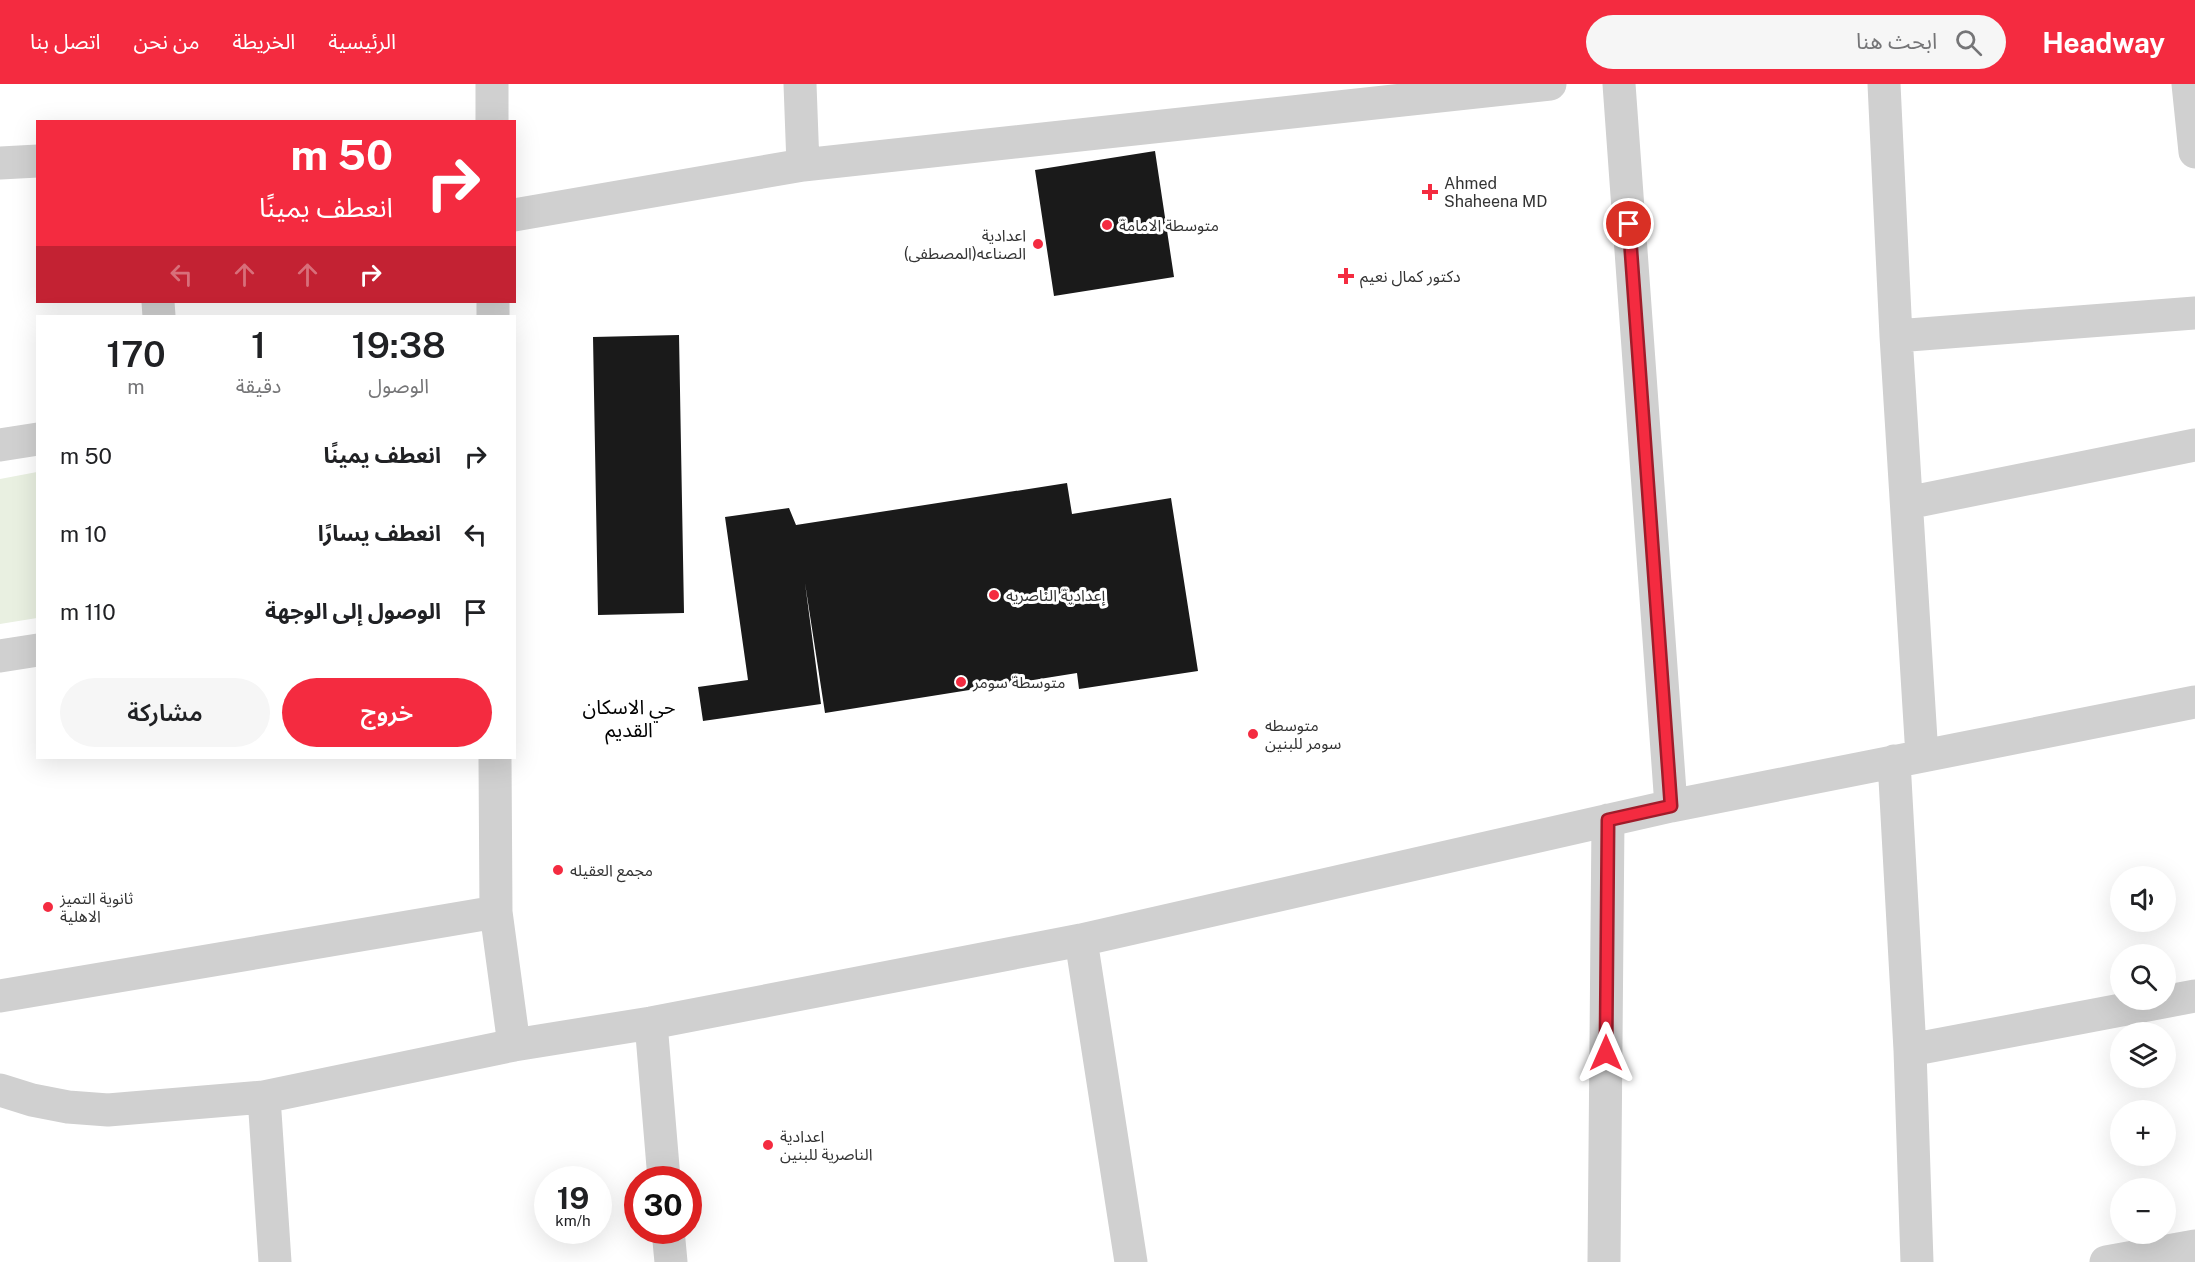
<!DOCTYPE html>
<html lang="ar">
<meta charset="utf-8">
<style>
body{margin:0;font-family:"Public Sans","Noto Sans Arabic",sans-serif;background:#f6f6f6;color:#202124;direction:rtl;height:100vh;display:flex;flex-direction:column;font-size:22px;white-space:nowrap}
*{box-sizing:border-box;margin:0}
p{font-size:20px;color:#757577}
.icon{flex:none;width:33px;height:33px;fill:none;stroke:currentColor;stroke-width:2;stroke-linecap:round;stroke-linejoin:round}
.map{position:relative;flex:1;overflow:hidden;direction:ltr}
.side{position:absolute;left:36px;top:231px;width:480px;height:444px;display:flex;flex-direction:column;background:#fff;border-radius:0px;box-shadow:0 6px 24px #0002;direction:rtl}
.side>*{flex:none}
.banner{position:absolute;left:36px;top:36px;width:480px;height:183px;border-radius:0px;box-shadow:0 6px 24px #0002;direction:rtl;background:#f42b40;color:#fff;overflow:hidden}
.tools{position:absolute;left:2110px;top:782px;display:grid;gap:12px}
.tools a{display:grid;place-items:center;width:66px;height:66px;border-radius:50%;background:#fff;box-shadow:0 6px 24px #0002;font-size:30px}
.speed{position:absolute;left:534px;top:1082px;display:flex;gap:12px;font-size:30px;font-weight:700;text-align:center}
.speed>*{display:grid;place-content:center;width:78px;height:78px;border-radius:50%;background:#fff;box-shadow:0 6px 24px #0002;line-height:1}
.speed small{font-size:15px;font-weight:400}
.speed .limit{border:9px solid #d22;background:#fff;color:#111}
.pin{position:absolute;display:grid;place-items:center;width:51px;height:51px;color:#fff;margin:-26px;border:3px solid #fff;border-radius:50%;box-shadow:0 2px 6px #0007}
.me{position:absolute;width:66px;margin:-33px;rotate:0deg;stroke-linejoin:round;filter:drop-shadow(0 0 4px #0008)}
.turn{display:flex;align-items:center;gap:21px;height:126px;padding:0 24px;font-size:27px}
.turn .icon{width:78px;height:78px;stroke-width:2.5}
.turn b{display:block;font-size:42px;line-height:51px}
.lanes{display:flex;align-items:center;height:57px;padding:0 24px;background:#0003;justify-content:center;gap:30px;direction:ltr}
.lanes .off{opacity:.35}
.eta{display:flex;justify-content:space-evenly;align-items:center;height:102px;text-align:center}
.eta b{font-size:36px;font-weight:600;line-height:42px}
.button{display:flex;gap:12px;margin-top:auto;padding:12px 24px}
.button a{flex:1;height:69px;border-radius:36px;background:#f42b40;color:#fff;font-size:24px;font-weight:600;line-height:69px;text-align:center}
.button a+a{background:#f6f6f6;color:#202124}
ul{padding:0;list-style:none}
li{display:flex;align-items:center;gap:18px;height:78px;padding:0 24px}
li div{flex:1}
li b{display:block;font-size:22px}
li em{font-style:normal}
header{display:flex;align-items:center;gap:36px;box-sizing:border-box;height:84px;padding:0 30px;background:#f42b40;color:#fff}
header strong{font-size:28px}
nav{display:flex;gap:33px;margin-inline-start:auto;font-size:21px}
.search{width:420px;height:54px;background:#f6f6f6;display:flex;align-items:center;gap:15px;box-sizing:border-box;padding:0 21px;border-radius:33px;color:#757577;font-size:22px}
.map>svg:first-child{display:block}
.green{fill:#e9f0e1}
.building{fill:#1a1a1a}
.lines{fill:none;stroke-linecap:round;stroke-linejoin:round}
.street{stroke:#d0d0d0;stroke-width:33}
.route-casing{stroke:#9f1c2a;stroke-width:15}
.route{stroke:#f42b40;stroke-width:10}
.poi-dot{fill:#f42b40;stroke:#fff;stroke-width:2}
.labels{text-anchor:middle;stroke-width:6;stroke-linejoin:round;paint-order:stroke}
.poi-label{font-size:16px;fill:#333;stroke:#fff;text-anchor:start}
.quarter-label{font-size:20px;fill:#000;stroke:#fff}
</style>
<header>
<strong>Headway</strong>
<div class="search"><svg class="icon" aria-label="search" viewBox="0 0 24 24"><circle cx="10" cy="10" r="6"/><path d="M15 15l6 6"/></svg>ابحث هنا</div>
<nav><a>الرئيسية</a><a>الخريطة</a><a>من نحن</a><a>اتصل بنا</a></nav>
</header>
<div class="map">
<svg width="2195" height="1178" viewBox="0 0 2195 1178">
<rect width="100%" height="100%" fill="#fff"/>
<!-- green -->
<path class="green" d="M37,388V534L0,540V395Z"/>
<!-- building -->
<path class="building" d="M1155,67L1174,193L1054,212L1035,86Z
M679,251L684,529L598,531L593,253Z
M1067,399L1072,430L1171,414L1198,587L1079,605L1077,589L825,629L805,499L821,620L703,637L698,603L748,596L725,433L789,424L796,441Z"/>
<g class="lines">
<!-- street -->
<path class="street" d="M492,0V38
M800,0L803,81
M1619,0L1671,722
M1884,0L1896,252L1922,672
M2188,0L2195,68
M0,79L38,77
M514,131L803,81L1550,0
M158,218L159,232
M493,218V232
M1896,252L2195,229
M0,361L38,355
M1907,419L2195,361
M0,572L38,566
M495,674L496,828L514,961
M1894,677L1910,966L1917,1178
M1081,856L1131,1178
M0,912L496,828
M651,939L664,1095
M1910,966L2195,912
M0,1006L32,1016L68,1023L108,1026L264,1013L514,961L651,939L1081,856L1671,722L2195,618
M264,1013L275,1178
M668,1146L671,1178
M1604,1178L1608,736
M2106,1178L2195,1162"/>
</g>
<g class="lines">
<!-- route casing -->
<g class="route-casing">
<path id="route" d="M1606,969L1608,736L1671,722L1629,140"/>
</g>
<!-- route -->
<use href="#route" class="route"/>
</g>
<!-- markers -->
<g class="poi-dot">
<path d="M1427 99h6v6h6v6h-6v6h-6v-6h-6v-6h6z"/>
<circle cx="1107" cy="141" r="6"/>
<circle cx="1038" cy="160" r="6"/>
<path d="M1343 183h6v6h6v6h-6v6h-6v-6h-6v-6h6z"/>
<circle cx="994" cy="511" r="6"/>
<circle cx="961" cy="598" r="6"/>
<circle cx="1253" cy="650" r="6"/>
<circle cx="558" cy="786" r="6"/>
<circle cx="48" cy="823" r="6"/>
<circle cx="768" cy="1061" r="6"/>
</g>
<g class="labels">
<!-- poi labels -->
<g class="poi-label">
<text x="1444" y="105">Ahmed<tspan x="1444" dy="18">Shaheena MD</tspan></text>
<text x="1119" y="147">متوسطة الامامة</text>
<text x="1026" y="157" text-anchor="end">اعدادية<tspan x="1026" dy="18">الصناعه(المصطفى)</tspan></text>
<text x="1360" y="198">دكتور كمال نعيم</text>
<text x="1006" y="517">إعدادية الناصريه</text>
<text x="973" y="604">متوسطة سومر</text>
<text x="1265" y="647">متوسطه<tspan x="1265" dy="18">سومر للبنين</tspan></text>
<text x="570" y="792">مجمع العقيله</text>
<text x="60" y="820">ثانوية التميز<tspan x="60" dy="18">الاهلية</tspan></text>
<text x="780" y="1058">اعدادية<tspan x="780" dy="18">الناصرية للبنين</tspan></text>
</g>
<!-- quarter labels -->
<g class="quarter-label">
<text x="629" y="630">حي الاسكان<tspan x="629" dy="23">القديم</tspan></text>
</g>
</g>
</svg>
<div class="tools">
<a><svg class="icon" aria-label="sound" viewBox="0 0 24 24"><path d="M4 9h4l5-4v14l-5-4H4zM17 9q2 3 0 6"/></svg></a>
<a><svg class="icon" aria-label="search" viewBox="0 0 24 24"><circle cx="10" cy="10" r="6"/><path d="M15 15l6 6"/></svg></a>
<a><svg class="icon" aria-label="layers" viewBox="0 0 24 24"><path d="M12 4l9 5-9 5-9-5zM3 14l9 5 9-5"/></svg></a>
<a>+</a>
<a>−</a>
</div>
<div class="speed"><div>19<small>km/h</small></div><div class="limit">30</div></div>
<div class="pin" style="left:1629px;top:140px;background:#d93025"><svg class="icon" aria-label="arrive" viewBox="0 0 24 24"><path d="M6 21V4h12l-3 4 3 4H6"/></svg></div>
<svg class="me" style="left:1606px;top:969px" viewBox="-20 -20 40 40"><path d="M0-17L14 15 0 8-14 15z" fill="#f42b40" stroke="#fff" stroke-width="4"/></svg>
<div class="banner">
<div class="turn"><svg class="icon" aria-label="right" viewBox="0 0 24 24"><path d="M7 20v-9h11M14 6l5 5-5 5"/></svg><div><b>50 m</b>انعطف يمينًا</div></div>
<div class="lanes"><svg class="icon off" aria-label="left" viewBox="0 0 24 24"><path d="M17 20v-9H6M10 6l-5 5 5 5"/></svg><svg class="icon off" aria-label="ahead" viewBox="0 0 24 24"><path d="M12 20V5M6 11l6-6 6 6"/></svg><svg class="icon off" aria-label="ahead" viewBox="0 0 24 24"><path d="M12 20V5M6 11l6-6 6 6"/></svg><svg class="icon" aria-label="right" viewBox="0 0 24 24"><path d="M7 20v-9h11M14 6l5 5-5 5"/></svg></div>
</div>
<section class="side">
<div class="eta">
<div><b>19:38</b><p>الوصول</p></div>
<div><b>1</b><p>دقيقة</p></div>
<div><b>170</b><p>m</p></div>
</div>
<ul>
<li><svg class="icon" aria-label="right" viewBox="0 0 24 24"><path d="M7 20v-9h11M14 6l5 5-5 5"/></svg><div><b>انعطف يمينًا</b></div><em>50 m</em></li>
<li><svg class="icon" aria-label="left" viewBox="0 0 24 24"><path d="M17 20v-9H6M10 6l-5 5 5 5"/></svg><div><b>انعطف يسارًا</b></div><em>10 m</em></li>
<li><svg class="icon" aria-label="arrive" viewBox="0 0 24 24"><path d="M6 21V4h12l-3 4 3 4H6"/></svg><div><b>الوصول إلى الوجهة</b></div><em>110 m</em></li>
</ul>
<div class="button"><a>خروج</a><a>مشاركة</a></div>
</section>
</div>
